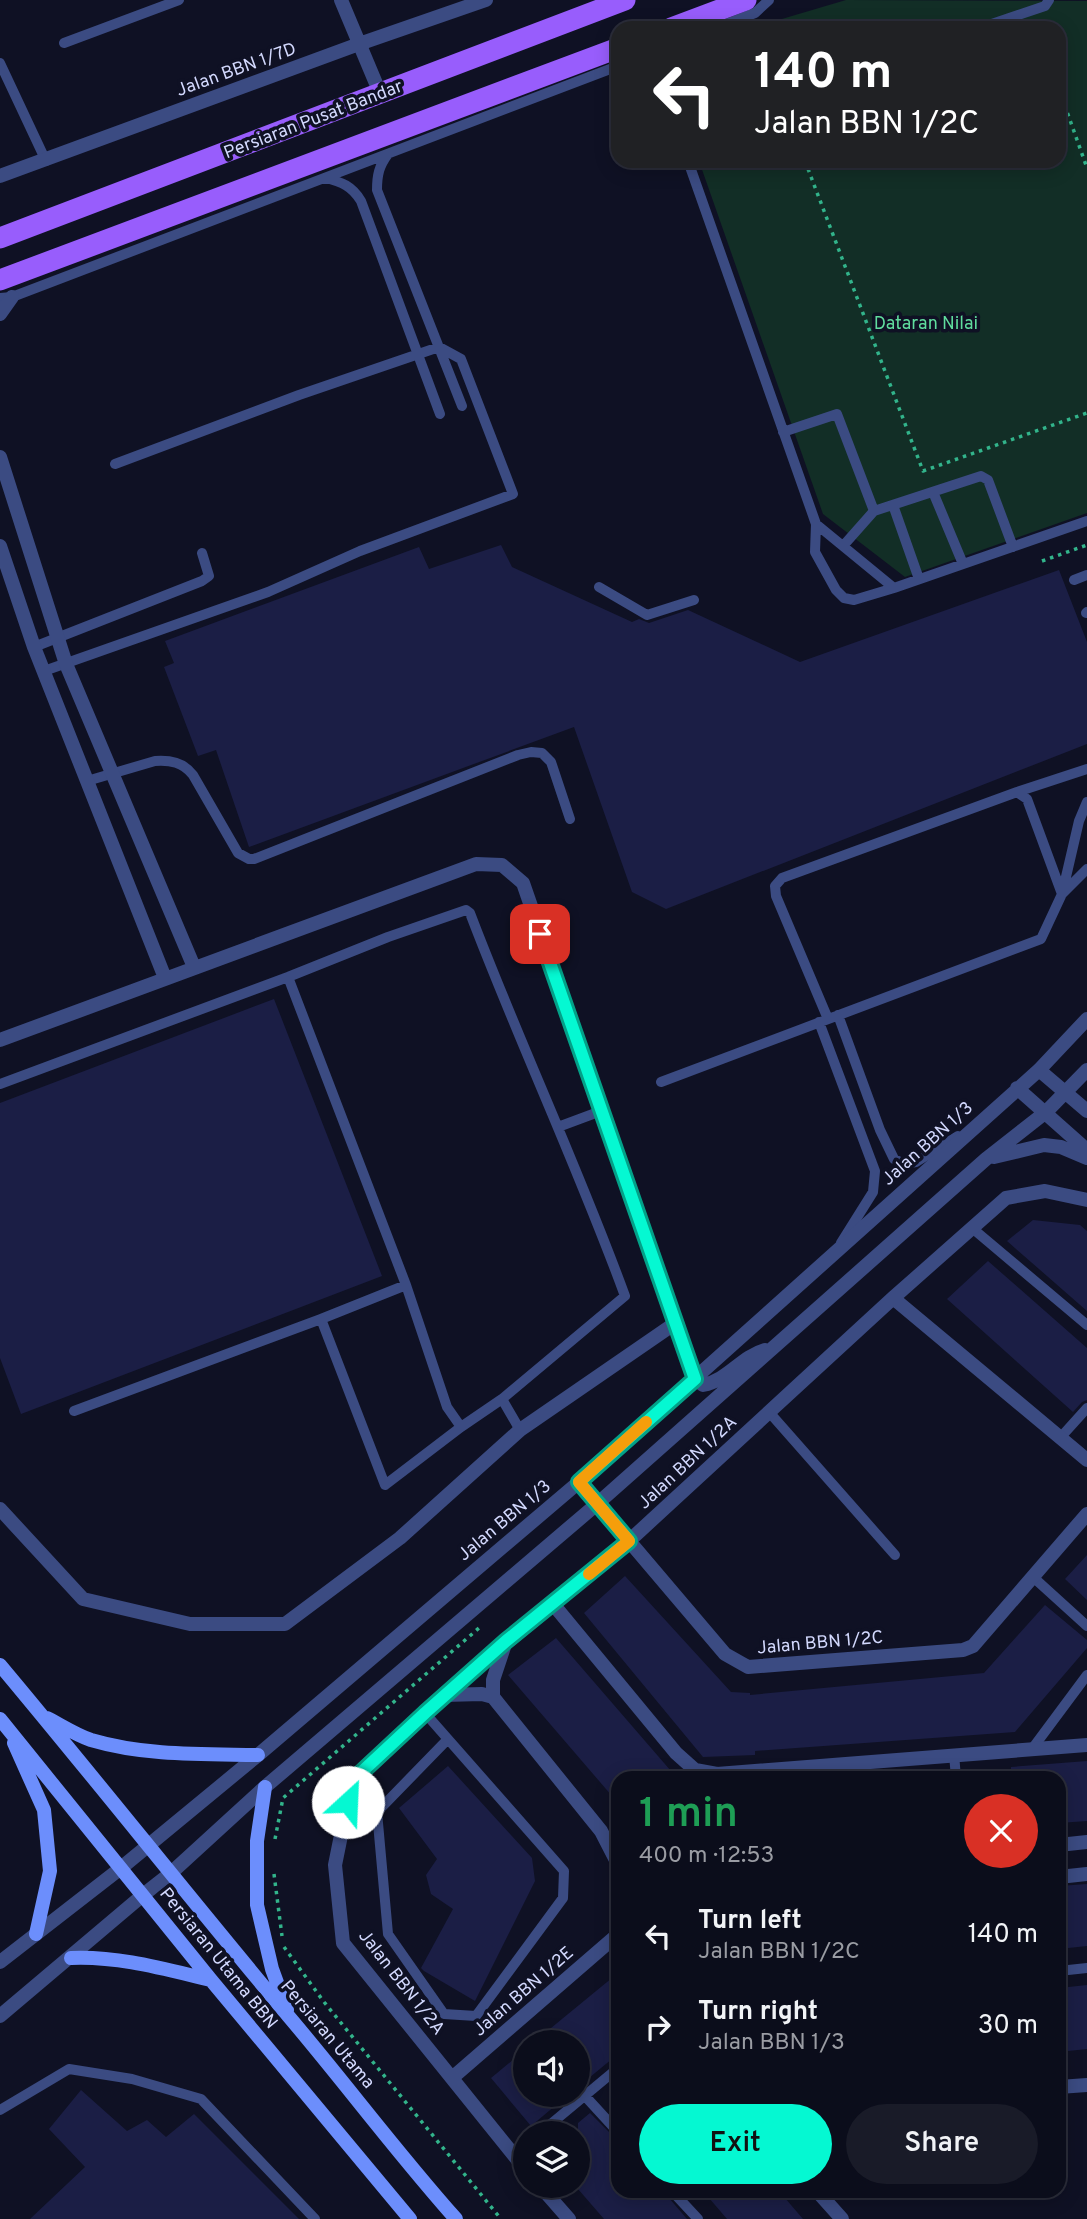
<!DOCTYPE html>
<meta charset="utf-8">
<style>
body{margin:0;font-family:Overpass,sans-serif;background:#191b28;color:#f1f3f6;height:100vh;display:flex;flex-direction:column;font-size:26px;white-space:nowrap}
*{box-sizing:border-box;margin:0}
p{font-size:23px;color:#9a9ca3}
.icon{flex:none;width:38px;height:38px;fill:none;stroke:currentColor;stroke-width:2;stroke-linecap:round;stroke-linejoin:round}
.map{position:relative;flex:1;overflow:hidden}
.details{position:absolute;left:611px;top:1771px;width:455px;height:427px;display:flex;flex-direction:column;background:#0b0d1b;border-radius:21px;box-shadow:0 4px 18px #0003,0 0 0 2px #2b2d3a}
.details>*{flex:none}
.guide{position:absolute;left:611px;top:21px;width:455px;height:147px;border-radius:21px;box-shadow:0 4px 18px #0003,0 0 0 2px #2b2d3a;background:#202124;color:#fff;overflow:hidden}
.fabs{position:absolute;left:513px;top:2030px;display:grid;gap:14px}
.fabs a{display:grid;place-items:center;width:77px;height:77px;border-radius:50%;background:#0b0d1b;box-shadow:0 4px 18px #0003,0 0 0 2px #2b2d3a;font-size:35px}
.pin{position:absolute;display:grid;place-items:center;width:60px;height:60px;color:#fff;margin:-30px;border-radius:14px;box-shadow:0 4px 10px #0006}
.me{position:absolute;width:77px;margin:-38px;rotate:25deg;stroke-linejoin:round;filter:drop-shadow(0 0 5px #0008)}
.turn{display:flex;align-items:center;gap:24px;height:147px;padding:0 28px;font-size:32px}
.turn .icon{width:91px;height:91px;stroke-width:2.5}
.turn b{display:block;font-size:49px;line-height:60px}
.round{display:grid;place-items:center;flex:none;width:74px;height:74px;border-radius:37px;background:#191b28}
.overview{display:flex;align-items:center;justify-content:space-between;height:119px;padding:0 28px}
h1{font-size:42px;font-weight:600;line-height:52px;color:#1e9e55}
.action{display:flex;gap:14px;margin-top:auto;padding:14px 28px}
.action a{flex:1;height:80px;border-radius:42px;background:#05f8d2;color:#111;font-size:28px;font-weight:600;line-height:80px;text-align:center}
.action a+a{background:#191b28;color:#f1f3f6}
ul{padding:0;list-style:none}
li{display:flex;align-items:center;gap:21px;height:91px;padding:0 28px}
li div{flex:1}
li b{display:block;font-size:26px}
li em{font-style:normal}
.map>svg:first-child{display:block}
.green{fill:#122e26}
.building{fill:#1b1e45}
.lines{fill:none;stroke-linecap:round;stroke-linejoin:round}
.path{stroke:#32b48b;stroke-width:3.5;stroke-dasharray:3.5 5;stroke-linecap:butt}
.service{stroke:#3b4b82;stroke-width:10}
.minor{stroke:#3b4b82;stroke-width:14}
.tertiary{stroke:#3b4b82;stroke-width:14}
.secondary{stroke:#6c8efc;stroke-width:14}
.primary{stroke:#985dfc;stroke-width:21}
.route-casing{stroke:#03a188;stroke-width:18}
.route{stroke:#05f8d2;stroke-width:12}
.slow{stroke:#f59e0b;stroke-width:12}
.labels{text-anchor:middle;stroke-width:7;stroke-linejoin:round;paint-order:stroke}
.street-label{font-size:18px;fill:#d3d9fe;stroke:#0f1124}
.park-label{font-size:18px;fill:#60dd9e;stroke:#0f1124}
</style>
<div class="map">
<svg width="1087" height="2219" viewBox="0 0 1087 2219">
<rect width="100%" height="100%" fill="#0f1124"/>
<!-- green -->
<path class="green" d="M846,0L1087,1V513L905,577L823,514L699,161H1059V28H757L765,24Z"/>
<!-- building -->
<path class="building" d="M501,545L512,567L632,622L639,619L649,623L688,610L800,662L1059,570L1087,642V744L666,909L632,892L574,727L249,847L216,750L198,756L164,667L174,663L165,641L419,547L429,569Z
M274,999L382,1276L21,1414L0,1358V1103Z
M1033,1220L1080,1225L1087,1231V1311L1007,1241Z
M988,1261L1087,1348V1400L1082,1402L1073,1412L947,1299Z
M1087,1555V1600L1065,1579Z
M625,1576L731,1692L750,1693V1695L984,1673L1045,1605L1087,1640V1648L1015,1732L755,1751V1755L703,1757L584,1613Z
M556,1638L677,1778H618V1803L508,1675Z
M1087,1761V1821L1059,1823V1778H1011V1767Z
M448,1766L532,1858L535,1881L475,2001L424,1971L421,1968L453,1909L431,1894L426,1875L437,1859L399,1808Z
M1087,1884V1946L1059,1949V1886Z
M618,1973V2054L578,2087V2042H534Z
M1087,1985V2049L1059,2052V1988Z
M525,2050V2095H568L531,2126L491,2078Z
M81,2090L127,2131L147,2120L166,2137L194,2114L299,2219H30L85,2167L49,2129Z
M590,2113L618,2141V2191H663L687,2219H604L578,2189V2123Z
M703,2191H779L803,2219H727Z"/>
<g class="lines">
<!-- path -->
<path class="path" d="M1059,89L1087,168
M805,161L923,471L1087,413
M1042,561L1087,545
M275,1839L283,1798L479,1628
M274,1874L282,1936
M284,1947L324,2002L501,2219"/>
<!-- service -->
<path class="service" d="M716,28L755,13L769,0
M980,28L1045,6L1049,0
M64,43L179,0
M0,63L46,161
M388,154C379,166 377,175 377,190L462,406
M688,161L816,524L815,552L836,590L844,598L854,600L894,588L1087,521
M325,178C342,182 352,186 361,201L440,414
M0,298L12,297L618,66
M783,432L837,414L874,511L843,546
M933,492L963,564
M893,505L919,579
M874,511L981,476L988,480L1013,547
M816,524L894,588
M1074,580L1087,575
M599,587L647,615L694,600
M1086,613L1087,612
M34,647L202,581L209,576L202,553
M44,671L268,592L360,551L513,494L461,359L439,347L299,395L115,464
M87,781L155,761C170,760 183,762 193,775L238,853L249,859H254L518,755L531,752L542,753L551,762L570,819
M1017,792L1087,769
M1062,894L1079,821L1087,802
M1062,894L1087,869
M838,1015L880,1130L894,1159L904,1164L916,1162L958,1136
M819,1022L875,1171L873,1192L841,1243
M661,1082L1041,939L1062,894L1027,799L1017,792L782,878L775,886L776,896L828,1019
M0,1084L288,977L388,937L466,910L470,913C519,1042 578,1167 625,1296L502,1399L461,1427L447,1407L406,1285L288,977
M558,1127L601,1111
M972,1228L1087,1325
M406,1285L321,1319L385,1485L461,1427
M502,1399L520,1430
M74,1411L321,1319
M769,1412L895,1555
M1060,1438L1087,1408
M1033,1577L1087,1626
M425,1713L564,1871L563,1898L476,2016L444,2014L388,1934L377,1812L448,1739
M1032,1749L1087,1675
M954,1754L956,1778
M1059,1971L1087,1968
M585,2096L618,2132
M0,2110L69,2069L132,2079L201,2099L315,2219
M540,2133L618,2068
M513,2155L525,2146
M672,2191L698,2219"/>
<!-- minor -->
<path class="minor" d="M341,0L380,93
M0,176L359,44L486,0
M0,314L12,297
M0,457L66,664L194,967
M0,546L34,647L165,978
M0,1040L476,864L502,865L523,883L695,1379
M893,1298L1087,1460
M579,1482L725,1654L748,1667L963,1650L973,1646L1087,1514
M0,1509L83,1599L190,1624H285L400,1538L520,1430L674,1324
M553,1604L676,1753L695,1770L717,1774L1087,1745
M444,1695L482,1694L493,1697L601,1831L618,1864
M493,1697V1680L505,1644
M1059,1845L1087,1842
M1059,1877L1087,1874
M0,1962L121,1868
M0,2016L143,1895
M452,2078L616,1936L618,1932
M1059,2087L1087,2085
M525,2169L343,1943L335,1865L352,1781L444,1695L629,1541L893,1298L1006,1198L1045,1191L1087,1200
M540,2186L569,2219
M817,2191L842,2219"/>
<!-- tertiary -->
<path class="tertiary" d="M1039,1070L1087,1111
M1017,1088L1087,1150
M994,1157L1044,1145L1061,1147L1087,1158
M695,1379L703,1385C728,1380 741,1357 765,1350
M121,1868L258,1755L579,1482L1039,1070L1087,1019
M143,1895L171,1873L265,1787L597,1504L986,1159L1046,1112L1087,1070"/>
<!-- secondary -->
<path class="secondary" d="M0,1665C98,1782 192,1901 290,2018C346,2084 398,2154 456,2219
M47,1718C61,1725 76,1735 91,1740C145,1756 202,1754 258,1755
M0,1719L211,1980L410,2219
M14,1743L44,1810L50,1871L36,1934
M265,1787L257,1841V1905L272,1969L287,2010
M71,1958C119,1956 164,1969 211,1980"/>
<!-- primary -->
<path class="primary" d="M671,28L746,0
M0,238L625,0
M0,280L618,48"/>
</g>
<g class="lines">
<!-- route casing -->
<g class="route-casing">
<path id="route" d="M348,1802L352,1781L425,1713L506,1641L629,1541L579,1482L695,1379L540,934"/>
</g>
<!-- route -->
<use href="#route" class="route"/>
<!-- slow -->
<path class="slow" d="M589,1574L629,1541L579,1482L646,1422"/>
</g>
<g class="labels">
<!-- street labels -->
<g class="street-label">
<text transform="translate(236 69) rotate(-20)" y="6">Jalan BBN 1/7D</text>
<text transform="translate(313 119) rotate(-21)" y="6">Persiaran Pusat Bandar</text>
<text transform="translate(927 1143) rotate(-42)" y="6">Jalan BBN 1/3</text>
<text transform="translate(687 1462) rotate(-43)" y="6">Jalan BBN 1/2A</text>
<text transform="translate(504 1520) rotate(-40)" y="6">Jalan BBN 1/3</text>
<text transform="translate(820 1642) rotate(-5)" y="6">Jalan BBN 1/2C</text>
<text transform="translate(219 1958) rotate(51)" y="6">Persiaran Utama BBN</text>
<text transform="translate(402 1982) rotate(52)" y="6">Jalan BBN 1/2A</text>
<text transform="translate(523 1991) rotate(-41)" y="6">Jalan BBN 1/2E</text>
<text transform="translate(328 2034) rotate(50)" y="6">Persiaran Utama</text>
</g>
<!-- park labels -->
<g class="park-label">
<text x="926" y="329">Dataran Nilai</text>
</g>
</g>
</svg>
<div class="fabs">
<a><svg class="icon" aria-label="sound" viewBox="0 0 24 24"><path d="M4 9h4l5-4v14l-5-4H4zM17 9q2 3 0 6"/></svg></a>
<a><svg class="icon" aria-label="layers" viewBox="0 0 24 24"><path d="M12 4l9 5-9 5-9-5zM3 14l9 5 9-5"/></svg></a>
</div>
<div class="pin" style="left:540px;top:934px;background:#d93025"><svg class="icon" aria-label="arrive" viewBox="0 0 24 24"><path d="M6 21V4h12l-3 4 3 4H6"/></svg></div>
<svg class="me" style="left:348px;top:1802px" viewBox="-20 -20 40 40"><circle r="19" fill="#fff"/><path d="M0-13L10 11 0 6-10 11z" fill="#05f8d2"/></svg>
<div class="guide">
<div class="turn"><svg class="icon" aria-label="left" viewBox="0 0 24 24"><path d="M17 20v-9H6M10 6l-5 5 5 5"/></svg><div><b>140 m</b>Jalan BBN 1/2C</div></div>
</div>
<section class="details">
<div class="overview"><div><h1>1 min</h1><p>400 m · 12:53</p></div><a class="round" style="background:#d93025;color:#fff"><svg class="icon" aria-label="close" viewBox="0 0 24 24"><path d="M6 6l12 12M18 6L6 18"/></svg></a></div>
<ul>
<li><svg class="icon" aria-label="left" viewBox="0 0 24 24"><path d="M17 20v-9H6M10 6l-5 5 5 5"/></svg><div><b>Turn left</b><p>Jalan BBN 1/2C</p></div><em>140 m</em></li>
<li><svg class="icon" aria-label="right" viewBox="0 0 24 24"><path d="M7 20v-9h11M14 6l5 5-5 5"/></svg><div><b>Turn right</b><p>Jalan BBN 1/3</p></div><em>30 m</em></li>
</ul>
<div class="action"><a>Exit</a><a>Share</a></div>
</section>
</div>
